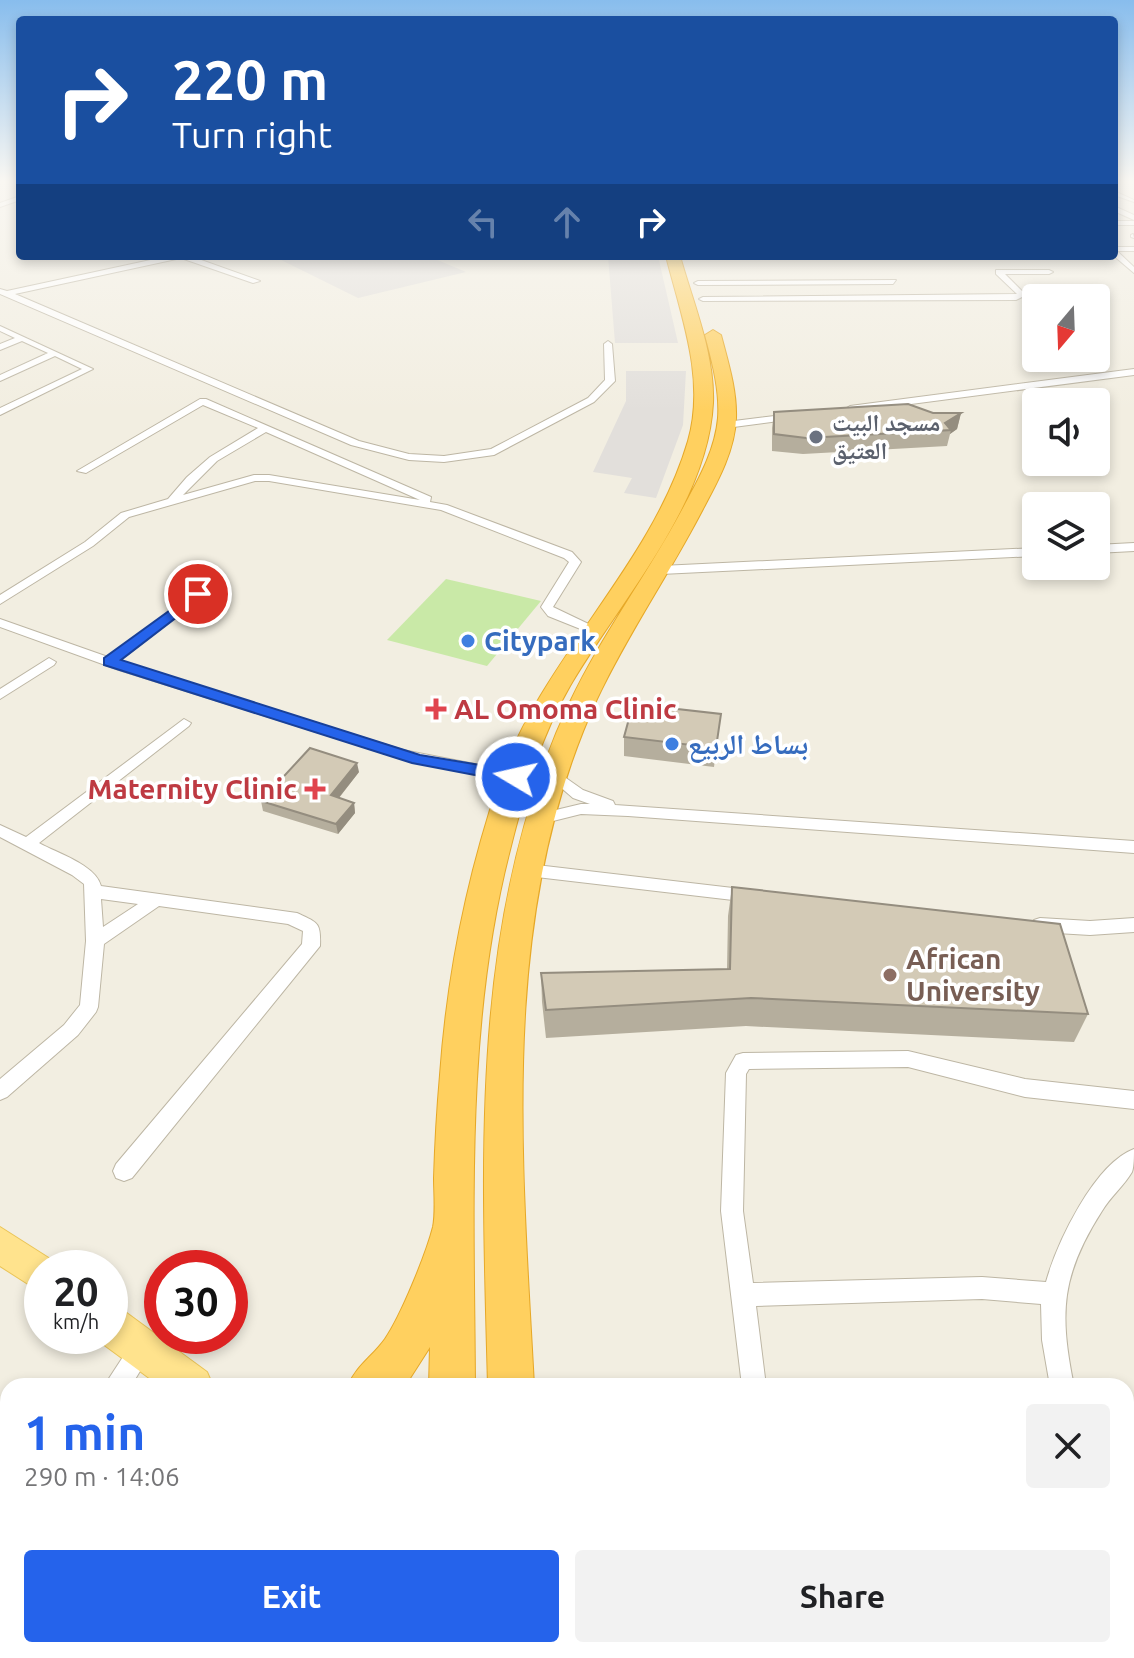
<!DOCTYPE html>
<meta charset="utf-8">
<style>
body{margin:0;font-family:Ubuntu,"Noto Naskh Arabic",sans-serif;background:#f2f2f2;color:#202124;height:100vh;display:flex;flex-direction:column;font-size:30px;white-space:nowrap}
*{box-sizing:border-box;margin:0}
p{font-size:26px;color:#757577}
.icon{flex:none;width:44px;height:44px;fill:none;stroke:currentColor;stroke-width:2;stroke-linecap:round;stroke-linejoin:round}
.map{position:relative;flex:1;overflow:hidden}
.sheet{position:absolute;left:0px;top:1378px;width:1134px;height:280px;display:flex;flex-direction:column;background:#fff;border-radius:24px 24px 0 0;box-shadow:0 4px 12px #0003}
.sheet>*{flex:none}
.banner{position:absolute;left:16px;top:16px;width:1102px;height:244px;border-radius:8px;box-shadow:0 4px 12px #0003;background:#1a4fa0;color:#fff;overflow:hidden}
.needle{width:52px;rotate:199deg}
.buttons{position:absolute;left:1022px;top:284px;display:grid;gap:16px}
.buttons a{display:grid;place-items:center;width:88px;height:88px;border-radius:8px;background:#fff;box-shadow:0 4px 12px #0003;font-size:40px}
.speed{position:absolute;left:24px;top:1250px;display:flex;gap:16px;font-size:40px;font-weight:700;text-align:center}
.speed>*{display:grid;place-content:center;width:104px;height:104px;border-radius:50%;background:#fff;box-shadow:0 4px 12px #0003;line-height:1}
.speed small{font-size:20px;font-weight:400}
.speed .limit{border:12px solid #d22;background:#fff;color:#111}
.pin{position:absolute;display:grid;place-items:center;width:68px;height:68px;color:#fff;margin:-34px;border:4px solid #fff;border-radius:50%;box-shadow:0 2px 8px #0007}
.me{position:absolute;width:88px;margin:-44px;rotate:279deg;stroke-linejoin:round;filter:drop-shadow(0 0 6px #0008)}
.turn{display:flex;align-items:center;gap:28px;height:168px;padding:0 24px;font-size:36px}
.turn .icon{width:104px;height:104px;stroke-width:2.5}
.turn b{display:block;font-size:56px;line-height:68px}
.lanes{display:flex;align-items:center;height:76px;padding:0 24px;background:#0003;justify-content:center;gap:40px;direction:ltr}
.lanes .off{opacity:.35}
.round{display:grid;place-items:center;flex:none;width:84px;height:84px;border-radius:8px;background:#f2f2f2}
.summary{display:flex;align-items:center;justify-content:space-between;height:136px;padding:0 24px}
h1{font-size:48px;font-weight:600;line-height:60px;color:#2563eb}
.cta{display:flex;gap:16px;margin-top:auto;padding:16px 24px}
.cta a{flex:1;height:92px;border-radius:8px;background:#2563eb;color:#fff;font-size:32px;font-weight:600;line-height:92px;text-align:center}
.cta a+a{background:#f2f2f2;color:#202124}
.map>svg:first-child{display:block}
.green{fill:#c9e9a7}
.parking{fill:#e2dfdb}
.lines{fill:none;stroke-linecap:round;stroke-linejoin:round}
.street-casing{stroke:#bdb6a4;stroke-width:2}
.primary-casing{stroke:#eac457;stroke-width:2}
.highway-casing{stroke:#e6a828;stroke-width:2}
.street{fill:#fff;fill-rule:evenodd}
.primary{fill:#ffe38d;fill-rule:evenodd}
.highway{fill:#ffd05f;fill-rule:evenodd}
.wall{fill:#b5ae9d}
.shaded-wall{fill:#948d7f}
.building{fill:#d3cab6;stroke:#948d7f;stroke-width:2}
.route{fill:#2563eb;stroke:#184099;stroke-width:2}
.worship-dot{fill:#6b7280;stroke:#fff;stroke-width:3}
.shop-dot{fill:#3f7fe0;stroke:#fff;stroke-width:3}
.health-dot{fill:#e0444e;stroke:#fff;stroke-width:3}
.education-dot{fill:#8d6e63;stroke:#fff;stroke-width:3}
.labels{text-anchor:middle;stroke-width:7;stroke-linejoin:round;paint-order:stroke}
.far-worship-label{font-size:24px;font-weight:bold;fill:#5b616d;stroke:#fff;text-anchor:start}
.shop-label{font-size:28px;font-weight:bold;fill:#366cbe;stroke:#fff;text-anchor:start}
.health-label{font-size:28px;font-weight:bold;fill:#be3a42;stroke:#fff;text-anchor:start}
.education-label{font-size:28px;font-weight:bold;fill:#785e54;stroke:#fff;text-anchor:start}
</style>
<div class="map">
<svg width="1134" height="1658" viewBox="0 0 1134 1658">
<rect width="100%" height="100%" fill="#f2eee1"/>
<!-- green -->
<path class="green" d="M446,579L541,601L487,666L387,640Z"/>
<!-- parking -->
<path class="parking" d="M273,256H428L466,272L358,298Z
M608,256H658L678,343H615Z
M626,371H686L683,425L656,498L624,493L632,478L593,472L626,401Z"/>
<g class="lines">
<!-- street casing -->
<g class="street-casing">
<path id="street" d="M1114,191L1134,200V202L1114,195Z
M20,196V200L0,207V203Z
M1114,206L1134,215V220L1114,211Z
M1114,221H1134V225H1114Z
M1133,234L1134,238L1131,237V235Z
M1114,247H1134V251H1117L1134,267V273L1114,256Z
M169,256H190L260,281L253,283L181,258L15,294L359,441L409,454L444,456L491,449L588,398L605,380L604,344L608,341L612,344L615,381L594,402L494,455L444,462L409,460L351,445L0,294V289L7,291Z
M996,270H1049L1053,272L1049,274H1005L1026,295L1016,300L703,301L699,299L703,297L1017,294L996,274Z
M896,280L893,284L698,285L694,283L698,281Z
M0,326L93,369L0,415V408L82,369L55,356L0,381V375L48,353L22,341L0,350V344L15,338L0,331Z
M1134,369V375L850,412L845,409L850,406Z
M200,399H206L431,497L430,502L447,505L572,552L581,562L553,607L599,629L593,633L588,632L548,616L541,607L569,562L564,558L441,510L269,481H255L129,517L93,546L0,604V595L85,542L121,513L168,499L187,477L210,457L258,428L203,405L86,473L77,471ZM266,432L420,500L269,475H254L183,495L217,461Z
M791,414L794,415V419L726,428L721,425L726,422Z
M1134,543V551L1096,553V545Z
M1036,548V556L661,574L655,570L661,566Z
M198,590L204,594L202,597L119,661L403,750L516,772L524,777L516,782L396,757L119,670L0,627V619L108,657Z
M49,658L56,662L54,665L0,699V689Z
M184,719L191,723L189,726L39,843C57,853 96,865 101,886L297,913C318,923 321,922 320,946L132,1178L124,1181L116,1178L113,1171L116,1164L302,944L303,931L288,924L159,906L104,944L98,1007L96,1012L78,1035L7,1097L0,1100V1079L64,1025L80,1005L86,941L84,884L72,875L0,837V825L26,837ZM101,899L138,904L103,927Z
M556,771L583,790L613,801L615,805L1134,841V853L628,816L581,814L541,824L535,823L533,819L535,815L581,804H590L573,798L551,779L548,776Z
M528,864L750,890L756,892L759,896L756,900L750,902L528,876L520,870Z
M1040,918L1090,921L1134,918V932L1090,935L1040,932L1034,930L1031,925L1034,920Z
M908,1051L1025,1079L1134,1091V1109L1025,1097L908,1067L749,1069L746,1074L743,1211L753,1283L982,1277L1046,1282C1057,1243 1094,1164 1134,1149C1134,1155 1134,1167 1132,1172C1124,1186 1110,1197 1102,1211C1061,1275 1059,1313 1074,1386H1050L1042,1340L1041,1304L982,1299L756,1306L766,1386H742L721,1211L726,1073L736,1055L743,1053Z
M142,1336L150,1340L154,1348L131,1386H104L134,1340Z
M1126,1508H1134V1534H1126Z
M8,1524V1560L0,1564V1527Z"/>
</g>
<!-- primary casing -->
<g class="primary-casing">
<path id="primary" d="M0,1227L55,1262L58,1268H42V1293L0,1266Z
M110,1306L124,1311L207,1372L213,1386H160L96,1339L110,1336Z"/>
</g>
<!-- highway casing -->
<g class="highway-casing">
<path id="highway" d="M666,256H680C693,303 715,354 713,403C708,505 619,602 570,686C540,738 524,794 510,850C465,1025 474,1207 475,1386H429L430,1347L405,1386H348C356,1366 373,1356 385,1339C401,1316 426,1254 433,1227C436,1212 434,1194 434,1178C435,1144 437,1109 440,1075C447,975 467,877 499,782C542,658 651,567 688,441C706,379 681,316 666,256Z
M713,330L721,335C728,362 737,390 736,418C735,450 718,481 703,509C670,573 628,633 597,699C498,913 522,1158 534,1386H488C482,1155 469,916 570,702C602,634 648,574 683,508C698,480 715,451 718,418C720,390 712,362 705,335Z
M416,1650H470L472,1658H418Z
M497,1650H551L552,1658H498Z"/>
</g>
<!-- street -->
<use href="#street" class="street"/>
<!-- primary -->
<use href="#primary" class="primary"/>
<!-- highway -->
<use href="#highway" class="highway"/>
</g>
<!-- wall -->
<path class="wall" d="M774,412L933,413H961L957,429L950,434L947,446L803,454L772,451V428Z
M721,714L714,767L624,756V737Z
M359,772L339,798L354,803L355,813L338,834L263,811L261,801Z
M732,887L1088,1014L1074,1042L746,1026L546,1038L542,1002L541,973L727,969L728,916Z"/>
<!-- shaded-wall -->
<path class="shaded-wall" d="M961,413L957,429L950,434L951,430L945,423Z
M357,763L359,772L333,805L331,795Z
M354,803L355,813L338,834L336,824Z"/>
<!-- building -->
<path class="building" d="M908,404L933,413H961L945,423L951,430L806,438L774,434V412Z
M633,704L721,714L716,748L624,737Z
M310,748L357,763L331,795L354,803L336,824L261,801Z
M732,887L1060,924L1088,1014L751,998L546,1010L541,973L730,969Z"/>
<!-- sky -->
<linearGradient id="sky" x2="0" y2="1"><stop stop-color="#88bded"/><stop offset="0.44" stop-color="#f9f7f2"/><stop offset="1" stop-color="#f9f7f2" stop-opacity="0"/></linearGradient>
<rect width="1134" height="411" fill="url(#sky)"/>
<!-- route -->
<path class="route" d="M198,590L205,594L203,597L121,660L420,755L516,771L524,777L516,783L412,763L104,665V658Z"/>
<!-- markers -->
<circle class="worship-dot" cx="816" cy="437" r="8"/>
<g class="shop-dot">
<circle cx="468" cy="641" r="8"/>
<circle cx="672" cy="744" r="8"/>
</g>
<g class="health-dot">
<path d="M432 697h8v8h8v8h-8v8h-8v-8h-8v-8h8z"/>
<path d="M311 777h8v8h8v8h-8v8h-8v-8h-8v-8h8z"/>
</g>
<circle class="education-dot" cx="890" cy="975" r="8"/>
<g class="labels">
<!-- far-worship labels -->
<g class="far-worship-label">
<text x="832" y="431">مسجد البيت<tspan x="832" dy="28">العتيق</tspan></text>
</g>
<!-- shop labels -->
<g class="shop-label">
<text x="484" y="651">Citypark</text>
<text x="688" y="754">بساط الربيع</text>
</g>
<!-- health labels -->
<g class="health-label">
<text x="454" y="719">AL Omoma Clinic</text>
<text x="297" y="799" text-anchor="end">Maternity Clinic</text>
</g>
<!-- education labels -->
<g class="education-label">
<text x="906" y="969">African<tspan x="906" dy="32">University</tspan></text>
</g>
</g>
</svg>
<div class="buttons">
<a><svg class="needle" viewBox="-14 -14 28 28"><path d="M0-13l5 13h-10z" fill="#e53935"/><path d="M0 13l5-13h-10z" fill="#757577"/></svg></a>
<a><svg class="icon" aria-label="sound" viewBox="0 0 24 24"><path d="M4 9h4l5-4v14l-5-4H4zM17 9q2 3 0 6"/></svg></a>
<a><svg class="icon" aria-label="layers" viewBox="0 0 24 24"><path d="M12 4l9 5-9 5-9-5zM3 14l9 5 9-5"/></svg></a>
</div>
<div class="speed"><div>20<small>km/h</small></div><div class="limit">30</div></div>
<div class="pin" style="left:198px;top:594px;background:#d93025"><svg class="icon" aria-label="arrive" viewBox="0 0 24 24"><path d="M6 21V4h12l-3 4 3 4H6"/></svg></div>
<svg class="me" style="left:516px;top:777px" viewBox="-20 -20 40 40"><circle r="17" fill="#2563eb" stroke="#fff" stroke-width="3"/><path d="M0-11L8 9 0 5-8 9z" fill="#fff"/></svg>
<div class="banner">
<div class="turn"><svg class="icon" aria-label="right" viewBox="0 0 24 24"><path d="M7 20v-9h11M14 6l5 5-5 5"/></svg><div><b>220 m</b>Turn right</div></div>
<div class="lanes"><svg class="icon off" aria-label="left" viewBox="0 0 24 24"><path d="M17 20v-9H6M10 6l-5 5 5 5"/></svg><svg class="icon off" aria-label="ahead" viewBox="0 0 24 24"><path d="M12 20V5M6 11l6-6 6 6"/></svg><svg class="icon" aria-label="right" viewBox="0 0 24 24"><path d="M7 20v-9h11M14 6l5 5-5 5"/></svg></div>
</div>
<section class="sheet">
<div class="summary"><div><h1>1 min</h1><p>290 m · 14:06</p></div><a class="round"><svg class="icon" aria-label="close" viewBox="0 0 24 24"><path d="M6 6l12 12M18 6L6 18"/></svg></a></div>
<div class="cta"><a>Exit</a><a>Share</a></div>
</section>
</div>
